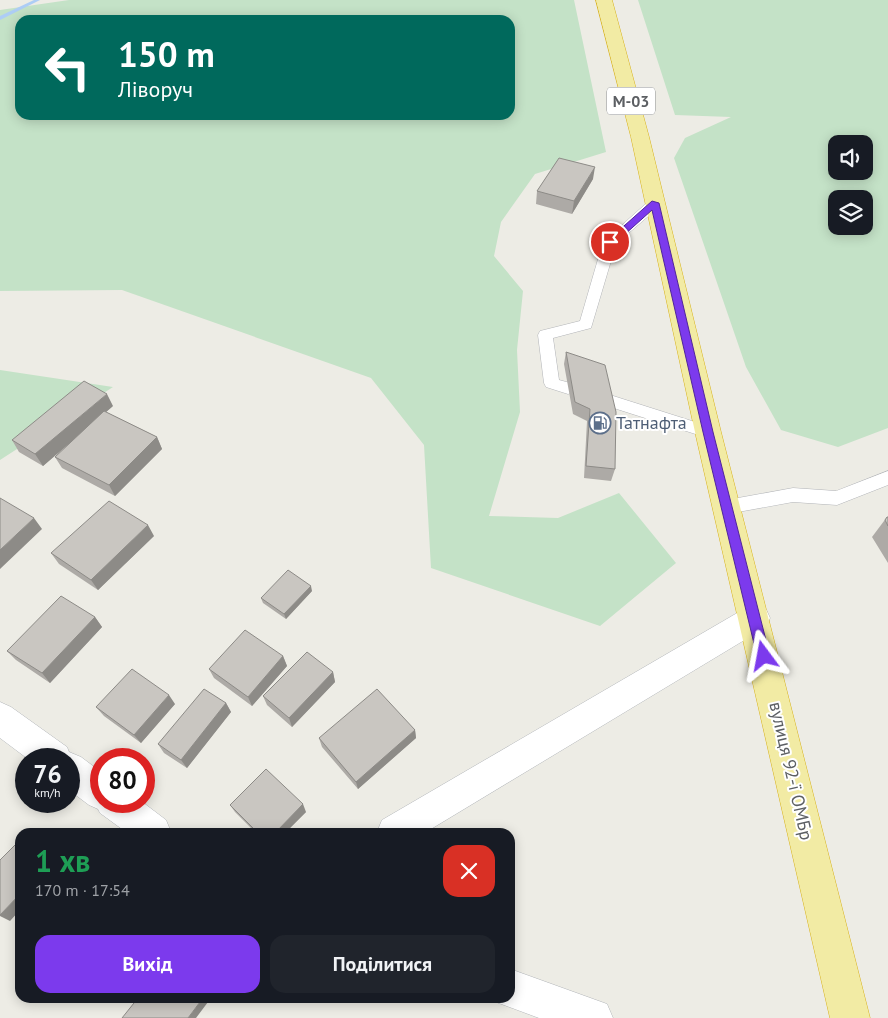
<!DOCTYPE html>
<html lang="uk">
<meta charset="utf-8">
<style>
body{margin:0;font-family:"PT Sans",sans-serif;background:#20242c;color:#f1f3f6;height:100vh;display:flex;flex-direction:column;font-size:19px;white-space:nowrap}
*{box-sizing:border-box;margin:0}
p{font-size:16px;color:#9ea1a6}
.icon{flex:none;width:28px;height:28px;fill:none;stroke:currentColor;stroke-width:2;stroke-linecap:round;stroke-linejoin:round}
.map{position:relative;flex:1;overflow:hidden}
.side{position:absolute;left:15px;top:828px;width:500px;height:175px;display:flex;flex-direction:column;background:#171b24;border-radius:15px;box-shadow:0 2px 12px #0003}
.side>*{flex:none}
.guide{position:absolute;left:15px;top:15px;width:500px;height:105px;border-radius:15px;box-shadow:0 2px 12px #0003;background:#00695c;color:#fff;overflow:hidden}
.tools{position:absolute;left:828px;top:135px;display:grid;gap:10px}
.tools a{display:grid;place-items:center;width:45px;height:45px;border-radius:10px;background:#171b24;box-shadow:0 2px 12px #0003;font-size:25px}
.speed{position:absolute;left:15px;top:748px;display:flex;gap:10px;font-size:25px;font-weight:700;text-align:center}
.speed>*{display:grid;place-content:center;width:65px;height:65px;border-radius:50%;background:#171b24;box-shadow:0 2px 12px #0003;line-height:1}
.speed small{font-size:12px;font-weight:400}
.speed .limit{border:8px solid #d22;background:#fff;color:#111}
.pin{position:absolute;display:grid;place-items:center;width:42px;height:42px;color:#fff;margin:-21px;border:2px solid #fff;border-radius:50%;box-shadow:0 1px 5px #0007}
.me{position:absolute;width:55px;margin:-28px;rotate:347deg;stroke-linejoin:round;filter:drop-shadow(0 0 4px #0008)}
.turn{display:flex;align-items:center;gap:18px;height:105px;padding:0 20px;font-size:22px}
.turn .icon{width:65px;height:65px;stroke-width:2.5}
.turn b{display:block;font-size:35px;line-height:42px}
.round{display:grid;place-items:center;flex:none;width:52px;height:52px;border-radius:15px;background:#20242c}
.head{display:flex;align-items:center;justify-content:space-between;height:85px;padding:0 20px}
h1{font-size:30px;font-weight:800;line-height:38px;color:#1e9e55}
.primary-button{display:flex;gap:10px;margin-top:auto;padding:10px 20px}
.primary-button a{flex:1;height:58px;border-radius:15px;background:#7c3aed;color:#fff;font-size:20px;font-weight:800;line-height:58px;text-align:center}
.primary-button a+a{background:#20242c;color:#f1f3f6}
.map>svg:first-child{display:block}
.green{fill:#c4e2c7;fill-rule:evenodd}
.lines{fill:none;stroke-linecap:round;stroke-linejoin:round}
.stream{fill:#adcdf5;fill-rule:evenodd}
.service-casing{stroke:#b2b4b8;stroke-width:1}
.secondary-casing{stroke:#b3b6ba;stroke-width:1}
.trunk-casing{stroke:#d7b11b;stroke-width:1}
.service{fill:#fff;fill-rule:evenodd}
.secondary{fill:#fff;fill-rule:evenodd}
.trunk{fill:#f2eba4;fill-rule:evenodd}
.wall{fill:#adaaa6}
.shaded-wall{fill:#8d8b87}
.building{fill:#c9c6c1;stroke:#8d8b87}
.route{fill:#7c3aed;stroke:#51269a}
.labels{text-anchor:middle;stroke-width:4;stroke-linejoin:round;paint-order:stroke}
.shield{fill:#fff;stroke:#8d8f92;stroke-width:1}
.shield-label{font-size:16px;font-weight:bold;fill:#5c5f63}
.service-label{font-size:18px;fill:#4e5e75;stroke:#fff;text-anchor:start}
.street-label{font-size:18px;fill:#5c5f63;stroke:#fff}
</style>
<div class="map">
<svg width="888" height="1018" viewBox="0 0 888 1018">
<rect width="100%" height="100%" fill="#edece5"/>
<!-- green -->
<path class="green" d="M69,0H574L606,152L535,174L501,222L494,256L523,291L517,350L520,412L489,516L558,518L619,493L676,563L600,626L431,568L424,445L371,378L122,290L0,291V10ZM20,20H510V115H20Z
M638,0H888V428L838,447L781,430L746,367L674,158L685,138L731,117L675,115ZM836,144H864V171H836ZM836,199H864V226H836Z
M0,370L113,387L0,460Z"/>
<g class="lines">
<!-- stream -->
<path class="stream" d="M34,0H40L0,20V16Z"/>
<!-- service casing -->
<g class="service-casing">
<path id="service" d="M655,199L660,200L661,203L660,206L616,244L591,328L553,338L559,380L574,384L576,388L574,392L568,394L546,387L544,383L538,335L540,331L580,321L603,242L650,200Z
M607,394L714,428L716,432L714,436L708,438L601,404L599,400L601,396Z
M888,471V485L837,505L793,502L727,514L721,512L718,507L721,502L727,500L793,488L836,491Z"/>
</g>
<!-- secondary casing -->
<g class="secondary-casing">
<path id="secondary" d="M755,605L766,609L770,618L766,627L426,832H377L382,820L744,609Z
M0,702L11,707L67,747L69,752L81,757L101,772V801H141L166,820L171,832H126L100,813L98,809L89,805L69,790V759H28L0,738Z
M510,969L607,1004L613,1018H539L496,1002L494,998H510Z"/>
</g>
<!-- trunk casing -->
<g class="trunk-casing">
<path id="trunk" d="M596,0H612L649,137L721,432L870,1018H830L695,432L631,137Z"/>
</g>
<!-- service -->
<use href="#service" class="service"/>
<!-- secondary -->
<use href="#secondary" class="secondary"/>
<!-- trunk -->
<use href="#trunk" class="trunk"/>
</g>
<!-- wall -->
<path class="wall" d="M593,179L572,214L536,204L537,191Z
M566,352L615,469L611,481L584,478L587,421L573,414L564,364Z
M113,406L106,412L157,437L162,449L115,496L62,468L55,457L72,441L43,466L19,452L12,440Z
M887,517H888V563L872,537Z
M154,536L98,590L59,564L51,553Z
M312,591L286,619L263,603L261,598Z
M95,617L102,627L50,683L16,660L7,651Z
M283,656L287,666L252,706L214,678L209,669Z
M333,672L335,682L292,727L267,705L263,696Z
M226,703L231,712L187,768L164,753L158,744Z
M175,704L141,743L104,716L96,707Z
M415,730L416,738L358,789L322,747L319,738Z
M230,805L306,812L286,832H255L235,812Z"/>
<!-- shaded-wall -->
<path class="shaded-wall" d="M595,167L593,179L572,214L574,201Z
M107,394L113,406L43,466L35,454Z
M157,437L162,449L115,496L109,485Z
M34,518L42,529L0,569V550Z
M148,525L154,536L98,590L91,580Z
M311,586L312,591L286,619L284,614Z
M95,617L102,627L50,683L42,673Z
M283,656L287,666L252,706L248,697Z
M333,672L335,682L292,727L289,718Z
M169,695L175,704L141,743L134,735Z
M226,703L231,712L187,768L181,760Z
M415,730L416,738L358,789L356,782Z
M303,804L306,812L286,832H276Z
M20,894V910L10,921L0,916V915Z
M203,998H211L196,1018H188Z"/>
<!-- building -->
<path class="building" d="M559,158L595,167L574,201L537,191Z
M566,352L605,365L616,412L615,469L586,466L590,409L575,402Z
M84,381L107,394L35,454L12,440Z
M104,411L157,437L109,485L55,457Z
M0,498L34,518L0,550Z
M109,501L148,525L91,580L51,553Z
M887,517H888V526L885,520Z
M288,570L311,586L284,614L261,598Z
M61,596L95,617L42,673L7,651Z
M245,630L283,656L248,697L209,669Z
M307,652L333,672L289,718L263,696Z
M132,669L169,695L134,735L96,707Z
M204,689L226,703L181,760L158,744Z
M377,689L415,730L356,782L319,738Z
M266,769L303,804L276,832H257L230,805Z
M18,842L20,843V894L0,915V860Z
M138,998H203L188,1018H122Z"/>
<!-- route -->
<path class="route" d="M652,201L659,203L713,432L770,656L768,660L764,662L759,660L757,656L703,432L652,210L614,244H607L606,242Z"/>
<!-- icons -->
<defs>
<g id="fuel-ring" transform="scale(1.125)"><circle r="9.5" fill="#fff" stroke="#5c6f8a" stroke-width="1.5"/><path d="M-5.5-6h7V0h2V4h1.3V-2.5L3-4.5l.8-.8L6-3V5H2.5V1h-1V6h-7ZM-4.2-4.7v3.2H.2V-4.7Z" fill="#5c6f8a"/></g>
</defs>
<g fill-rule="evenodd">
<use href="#fuel-ring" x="600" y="423"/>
</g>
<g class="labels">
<!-- shield labels -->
<rect class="shield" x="607" y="87.5" width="48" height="27" rx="4"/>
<g class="shield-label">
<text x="631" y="107">М-03</text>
</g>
<!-- service labels -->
<g class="service-label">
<text x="616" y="429">Татнафта</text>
</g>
<!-- street labels -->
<g class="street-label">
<text transform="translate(791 771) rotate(77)" y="6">вулиця 92-ї ОМБр</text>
</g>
</g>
</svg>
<div class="tools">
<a><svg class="icon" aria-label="sound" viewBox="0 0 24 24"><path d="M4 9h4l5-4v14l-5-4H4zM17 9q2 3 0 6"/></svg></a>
<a><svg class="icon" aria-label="layers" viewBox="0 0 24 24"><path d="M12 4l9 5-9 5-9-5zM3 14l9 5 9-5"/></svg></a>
</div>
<div class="speed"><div>76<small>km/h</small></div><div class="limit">80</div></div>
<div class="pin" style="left:610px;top:242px;background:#d93025"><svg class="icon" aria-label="arrive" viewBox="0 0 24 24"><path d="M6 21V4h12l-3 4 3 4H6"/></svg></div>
<svg class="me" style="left:764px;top:656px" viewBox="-20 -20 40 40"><path d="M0-17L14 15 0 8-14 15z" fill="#7c3aed" stroke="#fff" stroke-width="4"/></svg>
<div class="guide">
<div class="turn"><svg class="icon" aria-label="left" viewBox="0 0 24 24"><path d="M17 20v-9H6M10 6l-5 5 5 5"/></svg><div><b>150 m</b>Ліворуч</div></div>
</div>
<section class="side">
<div class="head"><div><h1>1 хв</h1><p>170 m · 17:54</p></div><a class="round" style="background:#d93025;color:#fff"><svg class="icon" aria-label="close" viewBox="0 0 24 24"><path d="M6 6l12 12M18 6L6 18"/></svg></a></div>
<div class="primary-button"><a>Вихід</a><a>Поділитися</a></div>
</section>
</div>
